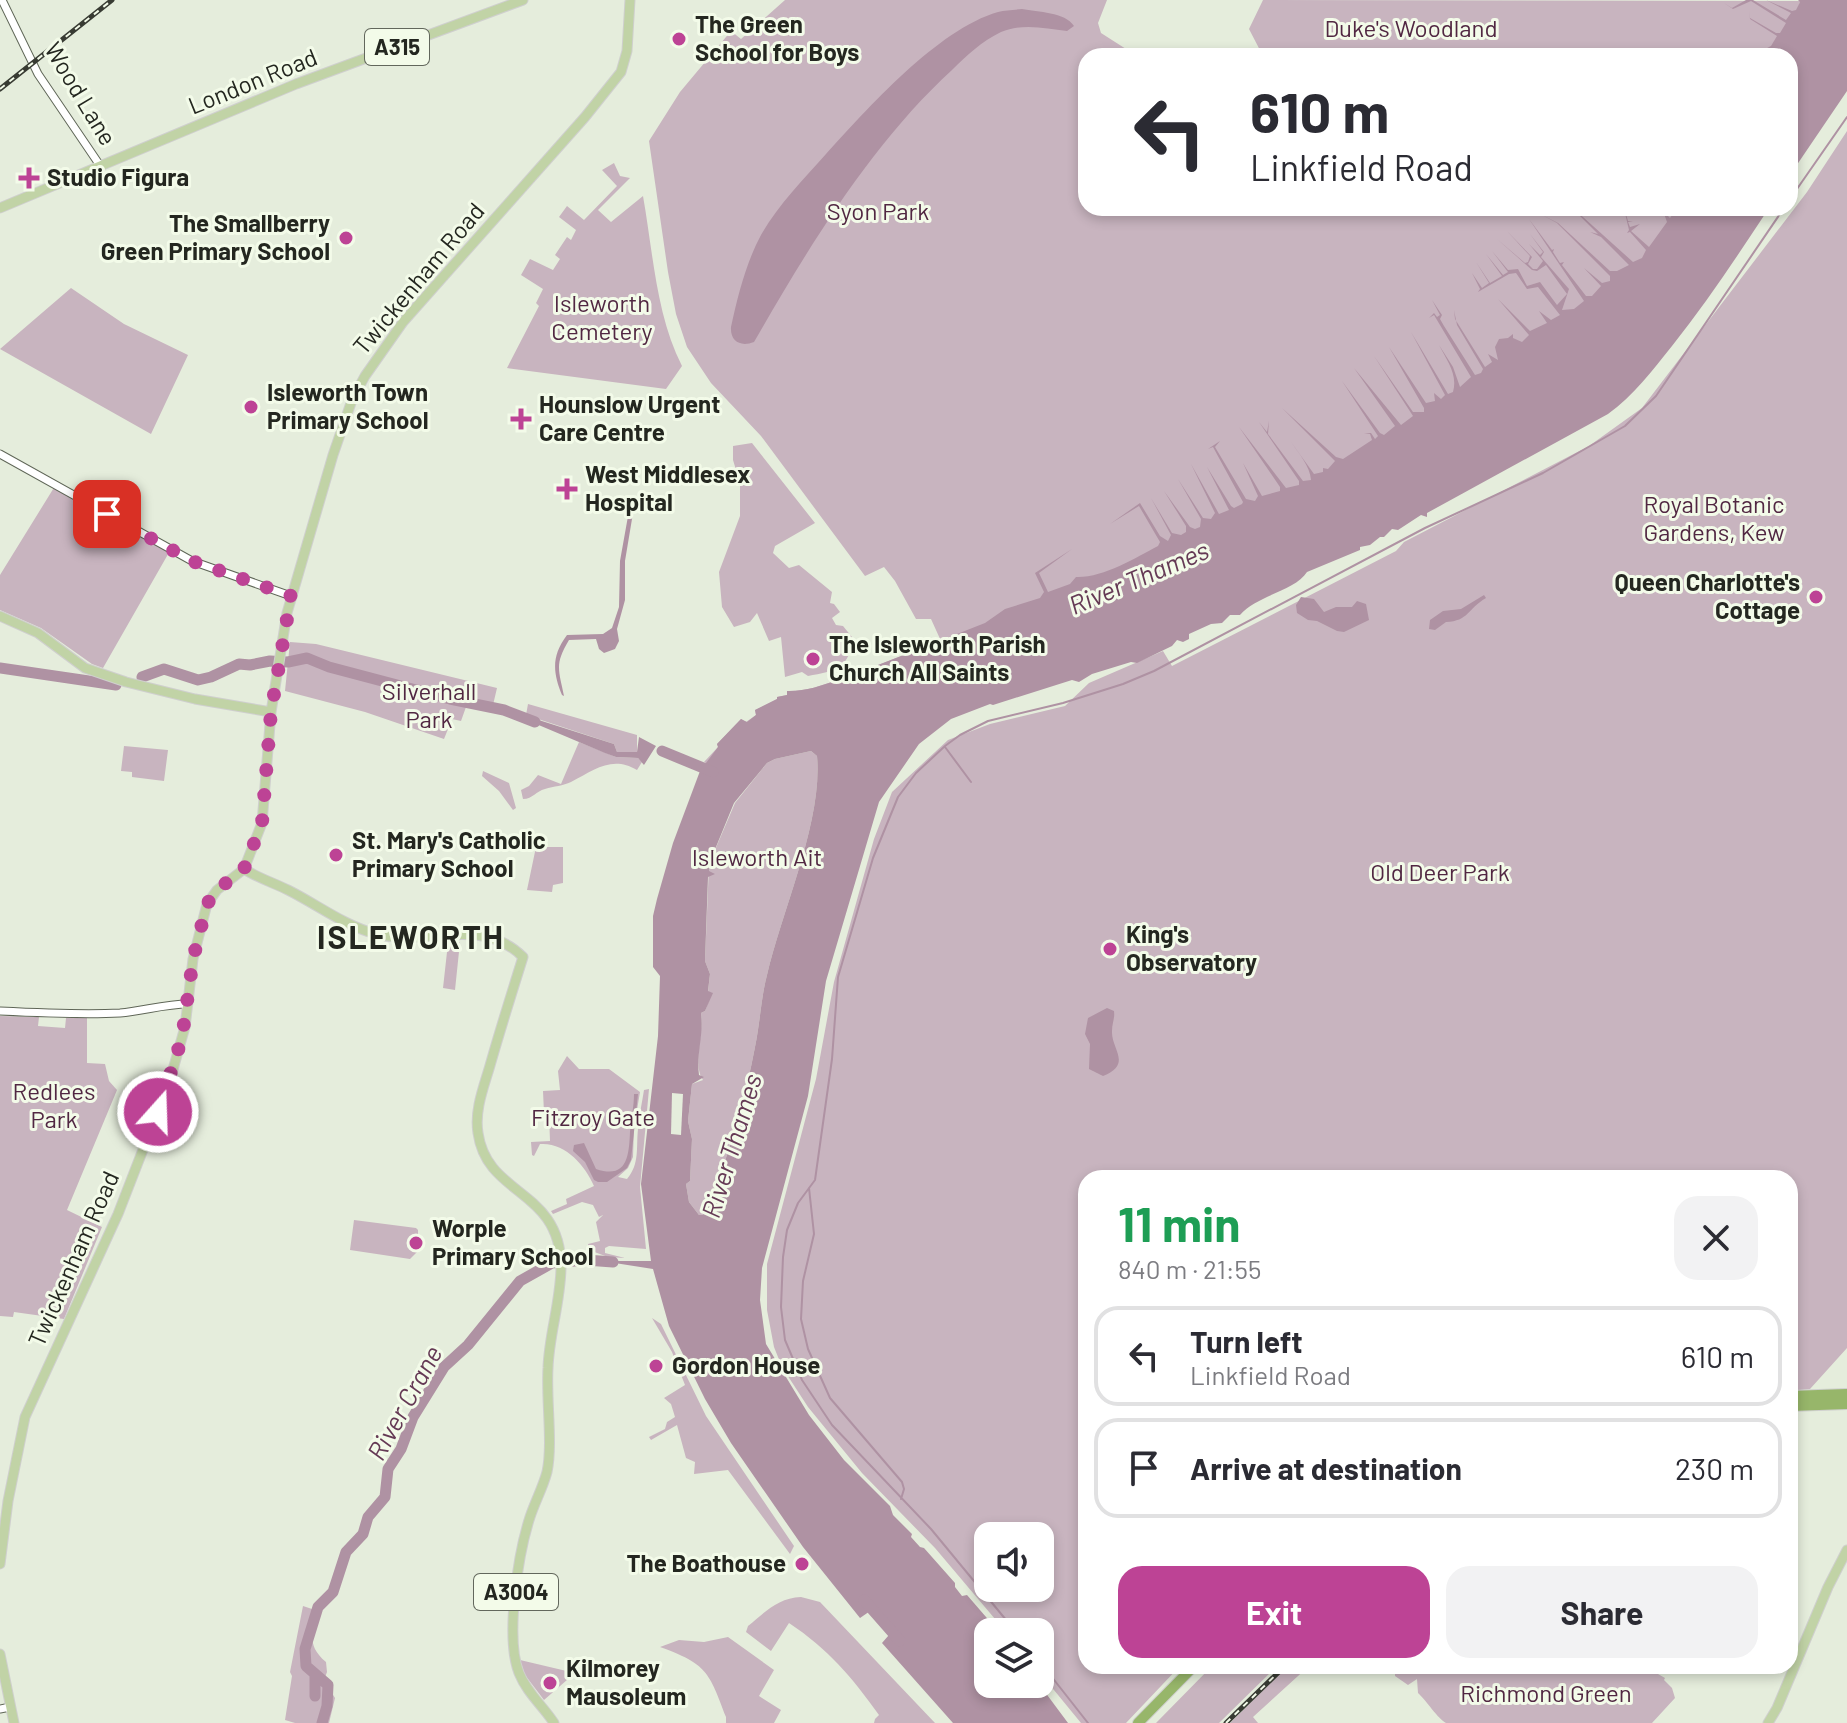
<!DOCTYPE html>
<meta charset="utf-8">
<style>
body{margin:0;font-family:Barlow,sans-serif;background:#f2f2f3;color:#2b2b33;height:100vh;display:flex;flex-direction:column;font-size:30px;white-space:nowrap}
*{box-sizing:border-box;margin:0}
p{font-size:26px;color:#7c7c81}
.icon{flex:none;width:44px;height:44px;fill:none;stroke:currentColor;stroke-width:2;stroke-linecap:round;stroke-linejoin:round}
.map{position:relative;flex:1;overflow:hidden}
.panel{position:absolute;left:1078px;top:1170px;width:720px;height:504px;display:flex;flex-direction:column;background:#fff;border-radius:24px;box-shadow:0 4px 12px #0003}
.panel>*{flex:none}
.guide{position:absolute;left:1078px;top:48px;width:720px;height:168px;border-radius:24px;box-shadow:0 4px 12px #0003;background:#fff;color:#2b2b33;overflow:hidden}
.tools{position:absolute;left:974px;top:1522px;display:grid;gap:16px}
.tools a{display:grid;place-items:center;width:80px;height:80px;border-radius:16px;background:#fff;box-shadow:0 4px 12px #0003;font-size:40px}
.pin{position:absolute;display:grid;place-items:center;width:68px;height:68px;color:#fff;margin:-34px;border-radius:16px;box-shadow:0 4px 12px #0006}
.me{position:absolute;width:88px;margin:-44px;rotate:20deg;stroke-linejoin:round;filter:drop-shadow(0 0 6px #0008)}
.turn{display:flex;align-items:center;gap:28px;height:168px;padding:0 40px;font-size:36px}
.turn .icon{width:104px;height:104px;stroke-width:2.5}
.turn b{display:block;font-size:56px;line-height:68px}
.round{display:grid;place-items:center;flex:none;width:84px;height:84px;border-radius:24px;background:#f2f2f3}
.head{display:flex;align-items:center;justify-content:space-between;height:136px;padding:0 40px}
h1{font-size:48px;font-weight:700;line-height:60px;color:#1e9e55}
.action{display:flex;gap:16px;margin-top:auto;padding:16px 40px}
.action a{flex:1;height:92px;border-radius:24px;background:#bd4395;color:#fff;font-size:32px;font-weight:700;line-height:92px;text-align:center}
.action a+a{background:#f2f2f3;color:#2b2b33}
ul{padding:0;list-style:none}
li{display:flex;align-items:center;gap:24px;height:100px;margin:0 16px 12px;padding:0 24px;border:4px solid #e1e1e2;border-radius:24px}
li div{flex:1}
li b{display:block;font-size:30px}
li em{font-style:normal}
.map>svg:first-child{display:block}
.green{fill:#c8b4bf;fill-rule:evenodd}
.water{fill:#af92a3;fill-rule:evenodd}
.pier{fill:#e5eddc}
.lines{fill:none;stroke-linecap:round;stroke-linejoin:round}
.stream{stroke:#af92a3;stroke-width:2}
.river{stroke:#af92a3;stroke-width:11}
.minor-casing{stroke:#5f6657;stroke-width:9}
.major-casing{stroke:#cfcfce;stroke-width:11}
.highway-casing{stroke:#cfcfce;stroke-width:12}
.minor{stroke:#fff;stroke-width:7}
.major{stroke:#c1d3a6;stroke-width:9}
.highway{stroke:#97b66a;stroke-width:10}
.rail-casing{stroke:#383b33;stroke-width:5}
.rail{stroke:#f3fbe9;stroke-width:2;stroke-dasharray:6;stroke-linecap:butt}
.route{stroke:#bd4395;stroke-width:14;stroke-dasharray:0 25.2}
.poi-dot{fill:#bd4395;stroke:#f3fbe9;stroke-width:3}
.labels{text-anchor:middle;stroke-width:6;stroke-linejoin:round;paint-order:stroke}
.shield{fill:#f3fbe9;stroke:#62675c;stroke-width:2}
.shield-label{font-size:22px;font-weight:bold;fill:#242720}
.poi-label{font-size:24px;font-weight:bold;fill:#242720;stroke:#f3fbe9;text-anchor:start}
.park-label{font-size:24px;fill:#512742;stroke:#f3fbe9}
.street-label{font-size:24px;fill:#242720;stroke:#f3fbe9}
.water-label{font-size:26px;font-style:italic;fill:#653a55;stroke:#f3fbe9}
.district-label{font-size:32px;font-weight:bold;letter-spacing:2px;fill:#242720;stroke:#f3fbe9}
</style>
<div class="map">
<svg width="1847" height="1723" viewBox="0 0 1847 1723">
<rect width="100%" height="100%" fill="#e5eddc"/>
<!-- green -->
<path class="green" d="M785,0H1107L1098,23L1101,33L1137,56H1086V208H1699L1531,375L714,768L704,762L718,747L717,744L741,719L746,722L756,715L755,710L777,699V697L787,695V691C823,692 848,670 878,669V665L941,641L931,619H916L895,581L884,567L865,576L761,436L711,383L687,347L676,314L668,272L649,141L680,92L731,31L741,39Z
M1263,0L1800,1L1801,0L1782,46L1767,48L1762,56H1263L1249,29Z
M1847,131V1348L1810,1389L1790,1391V1178H1086V1666H1180L1126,1723H1081L1040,1673V1632H1006L935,1548L862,1473L808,1407L782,1367L774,1347L767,1310V1264L816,1079L834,982L874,839L892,792L948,740L990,724L1065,706L1089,683L1163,651L1172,666L1396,551L1404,542L1589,446L1642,408L1807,192ZM988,1536H1040V1588H988Z
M614,163L620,176L630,178L598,210L611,222L643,196C653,252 656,315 682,366L666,389L507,368L539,306L536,303L543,289L521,275L530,259L553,270L560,259L555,255L567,237L571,240L576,230L559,217L567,206L584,220L617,186L602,170Z
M71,288L124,324L188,355L151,434L0,349Z
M752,443L815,523L775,546L773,553L789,568L799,565L832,592L830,603L834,604L840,612L832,618L836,625L843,626L852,637C851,668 835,671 808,676L802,672L785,677L781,637L769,641L757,613L750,622L734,627L722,607L719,572L740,516V483L733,460V446Z
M55,486L171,549L103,668L92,664L41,628L0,610V575Z
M290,642L316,644L497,688L493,705L524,714L521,720L501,712L466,707L461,721L452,719L444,739L365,712L285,691Z
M528,704L637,735V752H617L614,744L526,715Z
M579,742L616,757L638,758L642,762L637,770C612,755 594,770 571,782C563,786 554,786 545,789C536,791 533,799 523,799L521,790L529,786L538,775L561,784Z
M124,746L168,750L164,781L132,777V772L121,771Z
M811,751L817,756C823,821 782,910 767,975C761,998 760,1023 755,1047C746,1095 732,1142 716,1188L707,1201L704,1215H699L689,1202L686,1184L690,1181L692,1139L688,1121L692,1084L703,1080C692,1065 704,1033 701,1013L705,1011L712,993L708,992L710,974L705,961L709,864L735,803L767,763L775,759Z
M483,771L509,783L516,808L513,810L499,791L482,776Z
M536,847H563V883L553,885L552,892L527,890Z
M460,942L455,990L443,988L448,943Z
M0,1016L39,1017L38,1026L65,1028L66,1018H87V1063L105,1064L109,1081L117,1090L67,1210L102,1227L64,1319L14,1312L13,1317L0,1316Z
M567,1056L579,1069H609L640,1092L634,1128L633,1157L628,1168L618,1177L627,1179C640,1164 636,1147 638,1129C639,1116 642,1103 644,1090L649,1089L640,1187L646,1249L609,1246L605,1248V1253L625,1258L608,1257L589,1250L588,1244L600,1241L596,1222L603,1215L599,1217L593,1205L582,1202L553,1214L551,1211L567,1204L566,1199L594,1186C585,1165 565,1142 540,1144L534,1156L532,1155L531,1142L550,1141L549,1114L544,1113L543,1091L560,1090L558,1071Z
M354,1220L416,1228L418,1230V1251L410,1259L350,1250Z
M652,1318L661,1324L706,1416L794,1546L790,1554L728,1470L694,1474L695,1462L686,1458L677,1425L651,1440L649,1437L665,1429L667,1422L675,1417L671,1404L664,1398L685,1385L672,1352Z
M801,1597L820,1602L935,1723H874L875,1719L879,1715C852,1677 828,1649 789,1623L771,1651L746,1632L748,1626C765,1612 778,1598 801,1597Z
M303,1606L315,1610C313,1633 306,1645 326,1662L327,1672L324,1680L335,1698L329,1723H295L285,1720L292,1676L290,1672Z
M728,1637L774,1670L759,1696L781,1710L774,1723H726V1717C709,1672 707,1664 660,1647L679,1640L704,1642Z
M520,1660L575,1673L544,1700L525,1675Z
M1212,1666H1277L1219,1723H1156Z
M1288,1666H1309L1253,1717L1258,1723H1230Z
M1405,1666H1644L1665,1678L1664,1680L1672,1688L1675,1698L1652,1723H1446C1438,1719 1426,1700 1418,1693L1417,1679L1408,1685L1395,1676V1670Z"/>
<!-- water -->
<path class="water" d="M1746,0H1753L1786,20L1791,13L1766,0L1792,11L1796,10L1800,2L1798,0H1847V91L1790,175V56H1762L1763,50L1771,46L1777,36L1750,19L1749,10L1750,18L1776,33H1780L1786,23L1751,1L1733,9L1724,3L1732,8Z
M1022,9C1038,12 1065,12 1074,26L1067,31C1045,28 1022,23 1001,32C982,41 966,56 952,70C872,143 808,248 754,342C741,347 730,342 731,327C738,295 746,263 761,235C778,205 803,180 826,154C867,109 938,29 998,12C1005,10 1014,10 1022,9Z
M1573,208L1633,262L1642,258L1646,250L1630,232L1627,233L1629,230L1624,209L1630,208L1625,211L1628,221H1633L1628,222L1630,227L1640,224L1631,231L1649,247L1667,222L1663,211L1670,218L1677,208H1769C1738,255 1707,302 1672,346C1652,371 1634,395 1608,414L1427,513V517L1421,515L1398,530L1392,529L1384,537H1380L1370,545L1360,547V550L1307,572C1295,591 1257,595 1240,615H1230L1222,623L1211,624L1189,634V639L1183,642L1177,640L1172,646L1137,663L1131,662L1092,674L1079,682L1072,680L993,705L990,704L951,719L919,744L879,802L826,981L808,1096L762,1268L760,1300L766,1344L809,1415L844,1460L890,1506L893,1515L912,1534L911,1537L920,1547L924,1548L955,1583V1587L962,1596L967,1595L999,1632H988V1684H1039L1068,1723H953L882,1643L895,1628L876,1607L860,1618L803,1547L731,1443L705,1399L669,1326L653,1269L602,1261H651L641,1184L658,1036L660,976L653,967V916L657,899L673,843L700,771L718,747L717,744L741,719L747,722L756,715L755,710L777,699V697L787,695V691C823,692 848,670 878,669V665L985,623L1005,609L1040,598L1044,592L1035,573L1072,549L1039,573L1048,592L1070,584L1076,577C1103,578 1135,558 1158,546L1160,542L1139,506L1110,524L1140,503L1160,536L1168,541L1171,535L1151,498L1172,533L1181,535L1186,532V526L1164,491L1190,527L1195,529L1200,527L1201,519L1178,479L1203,518L1211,519L1215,513L1191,464L1219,514L1229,510L1207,467L1231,506L1234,508L1242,504L1243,502L1213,447L1208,449L1220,441L1215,447L1246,499L1255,501L1258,496L1243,463L1262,496L1280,491V487L1239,427L1286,488L1299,485V481L1259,422L1267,432L1269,421L1268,434L1303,481L1311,480C1310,466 1299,454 1291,442L1314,474L1323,472V468L1328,469L1335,461L1282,408L1336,457L1343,459L1372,440L1370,434L1364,433H1371L1375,439L1378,436L1342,381L1380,433L1384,435L1395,426L1354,368L1401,425L1413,416L1374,356L1413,412H1424V408L1389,347L1426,403L1435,401L1434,393L1441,399L1445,395L1411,332L1448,394L1453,392C1458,374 1447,361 1439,345L1453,367L1460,387L1471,377L1434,315L1429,318L1434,313L1437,317L1440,315L1432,300L1442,315L1440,319L1444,326L1475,375L1481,373L1483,369L1457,325L1454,310L1455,319L1485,367L1492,362L1488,354L1498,360L1495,347L1499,339L1508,338L1513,334V338L1522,342L1529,335L1498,299L1530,331L1547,323L1539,311L1551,320L1560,315L1538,287L1527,289L1516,273L1509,274L1478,292L1480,289L1472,273L1482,288L1489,283L1476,262L1490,283L1502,276L1486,254L1503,275L1508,272L1492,251L1508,270L1518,269L1527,286L1540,282L1557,305L1567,294L1546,265L1537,271L1532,270L1497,239L1525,263L1528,262L1530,256L1507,231L1532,257L1528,264L1533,269H1537L1543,261L1529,244L1540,255L1543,252L1530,234L1544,252L1541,257L1569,289L1562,310L1574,309L1584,301L1529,219L1552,250L1554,249L1553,252L1560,263L1564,262L1562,265L1586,296H1592L1601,286L1584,268L1602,283L1610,281V276L1557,223L1542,215L1558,223L1610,271H1617L1629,265L1601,237L1590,232L1598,234L1574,210H1565ZM811,751L817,756C823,821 782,910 767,975C761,998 760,1023 755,1047C746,1095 732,1142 716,1188L707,1201L703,1215H699L689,1202L686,1184L690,1181L692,1139L688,1121L692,1084L704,1077L699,1075C696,1054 704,1035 701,1013L705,1011L713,993L708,991L710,974L705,961L708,877L715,874L709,871V864L734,803L767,763L775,759Z
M630,505L634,507L625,561V600L617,629L619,641L615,649L604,653L599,649L596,639L569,640C554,665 559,670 564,696L562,695C553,673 551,656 567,635L603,634L612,628L619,607L620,561Z
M1484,595L1486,598C1467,609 1469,621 1446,622L1435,630L1429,629L1430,620L1443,611L1461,609Z
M1301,597L1314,599L1324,612L1336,607H1352L1357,601L1366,604L1369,620L1344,632L1337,631L1317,621L1308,620L1297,613L1296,605Z
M523,715L614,744L617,752H637L639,737L656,746L644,765L638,758L616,757L605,753L522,718Z
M1107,1008L1114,1011C1115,1019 1112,1023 1112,1031C1111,1049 1133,1064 1103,1076L1089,1069L1090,1044L1085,1034L1088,1018Z
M634,1094H638L631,1160L627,1168L607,1182H598L594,1180L585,1162L573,1151L574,1145L584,1143L596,1169C628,1180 629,1154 630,1132C631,1119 634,1107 634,1094Z"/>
<!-- pier -->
<path class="pier" d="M672,1093L683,1094L681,1135L671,1134Z"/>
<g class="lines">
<!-- stream -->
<path class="stream" d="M1790,199L1847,117
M945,747L971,782
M809,1188L814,1234L803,1281L801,1319L808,1349L830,1398L902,1482L904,1489L901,1499
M1016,1632L931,1529L832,1425L802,1380L785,1340L781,1307L783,1257L787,1230L798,1203L815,1180L832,1059L838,977L873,858L898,797L916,773L945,746L960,735L988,721L1063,703L1123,684L1154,671L1425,528L1543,473L1625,426L1656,396L1784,208
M1040,1662L1088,1723"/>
<!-- river -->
<path class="river" d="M0,668L116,685
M142,677L164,669L198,680L211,677L239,664L250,665L270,661L288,662L307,658L329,667L450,699L504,710L535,722
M662,751L713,772
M864,1600L900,1641
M315,1674V1696
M322,1723L327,1706L328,1685L306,1666L305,1649L318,1607L333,1592L346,1552L363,1534L368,1517L385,1497L388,1469L401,1449L413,1417L444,1367L468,1345L520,1281L552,1263L586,1260L613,1262"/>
<!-- minor casing -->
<g class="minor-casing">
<path id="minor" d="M2,0L38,74L101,167
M0,454L192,561L291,596
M0,1011C40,1013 80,1015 120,1013C143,1011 165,1004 188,1004
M0,1709L10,1707"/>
</g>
<!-- major casing -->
<g class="major-casing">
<path id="major" d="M0,208L296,84L523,0
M0,616L38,633L85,668L126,682L195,699L271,712
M244,869C258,878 274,883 288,890C318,905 343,925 376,934C426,947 481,915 523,957C512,992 501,1027 491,1062C485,1084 474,1109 478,1133C487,1197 560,1188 561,1266C561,1301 549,1334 548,1368C546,1399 553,1444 547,1472C543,1487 535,1502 530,1517C518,1554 505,1638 519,1673C527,1693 543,1706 554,1723
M0,1564L8,1501L25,1417L118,1214L170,1080L185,1027L193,959L207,904L217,890L244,869L262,823L271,712L287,613L333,455L352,400L365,376L403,322L585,117L621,72L627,51L630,0
M0,1654L14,1723
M1768,1723L1777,1708L1828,1587L1847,1550"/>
</g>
<!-- highway casing -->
<g class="highway-casing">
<path id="highway" d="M1790,1396L1847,1394
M1790,1406L1847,1404
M1138,1723L1194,1666"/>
</g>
<!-- minor -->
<use href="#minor" class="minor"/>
<!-- major -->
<use href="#major" class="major"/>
<!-- highway -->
<use href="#highway" class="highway"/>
<!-- rail casing -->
<g class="rail-casing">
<path id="rail" d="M0,89L112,0
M1226,1723L1285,1666"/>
</g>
<!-- rail -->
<use href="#rail" class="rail"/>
</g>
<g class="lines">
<!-- route -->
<path class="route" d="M107,514L192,561L291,596L271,712L262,823L244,869L217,890L207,904L193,959L182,1038L158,1112"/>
</g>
<!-- markers -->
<g class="poi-dot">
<circle cx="679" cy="39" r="8"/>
<path d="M25 166h8v8h8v8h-8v8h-8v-8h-8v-8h8z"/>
<circle cx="346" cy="238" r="8"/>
<circle cx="251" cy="407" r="8"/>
<path d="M517 407h8v8h8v8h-8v8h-8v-8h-8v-8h8z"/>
<path d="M563 477h8v8h8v8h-8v8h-8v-8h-8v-8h8z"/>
<circle cx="1816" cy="597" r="8"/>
<circle cx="813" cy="659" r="8"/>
<circle cx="336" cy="855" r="8"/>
<circle cx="1110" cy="949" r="8"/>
<circle cx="416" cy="1243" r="8"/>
<circle cx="656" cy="1366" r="8"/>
<circle cx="802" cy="1564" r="8"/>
<circle cx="550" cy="1683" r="8"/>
</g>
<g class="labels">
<!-- shield labels -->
<g class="shield">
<rect x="365" y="29" width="64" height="36" rx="6"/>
<rect x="474" y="1574" width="84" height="36" rx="6"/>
</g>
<g class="shield-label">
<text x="397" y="55">A315</text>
<text x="516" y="1600">A3004</text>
</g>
<!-- poi labels -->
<g class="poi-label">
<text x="695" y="33">The Green<tspan x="695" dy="28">School for Boys</tspan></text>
<text x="47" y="186">Studio Figura</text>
<text x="330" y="232" text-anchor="end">The Smallberry<tspan x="330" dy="28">Green Primary School</tspan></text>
<text x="267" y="401">Isleworth Town<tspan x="267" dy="28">Primary School</tspan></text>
<text x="539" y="413">Hounslow Urgent<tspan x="539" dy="28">Care Centre</tspan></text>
<text x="585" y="483">West Middlesex<tspan x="585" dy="28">Hospital</tspan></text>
<text x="1800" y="591" text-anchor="end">Queen Charlotte's<tspan x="1800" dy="28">Cottage</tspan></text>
<text x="829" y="653">The Isleworth Parish<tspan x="829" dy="28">Church All Saints</tspan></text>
<text x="352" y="849">St. Mary's Catholic<tspan x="352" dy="28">Primary School</tspan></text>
<text x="1126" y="943">King's<tspan x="1126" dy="28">Observatory</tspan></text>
<text x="432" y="1237">Worple<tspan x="432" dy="28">Primary School</tspan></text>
<text x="672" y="1374">Gordon House</text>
<text x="786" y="1572" text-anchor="end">The Boathouse</text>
<text x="566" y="1677">Kilmorey<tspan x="566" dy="28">Mausoleum</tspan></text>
</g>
<!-- park labels -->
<g class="park-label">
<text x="1411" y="37">Duke's Woodland</text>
<text x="878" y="220">Syon Park</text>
<text x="602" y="312">Isleworth<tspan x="602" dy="28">Cemetery</tspan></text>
<text x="1714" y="513">Royal Botanic<tspan x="1714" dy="28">Gardens, Kew</tspan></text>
<text x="429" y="700">Silverhall<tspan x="429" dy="28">Park</tspan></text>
<text x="757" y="866">Isleworth Ait</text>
<text x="1440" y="881">Old Deer Park</text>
<text x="54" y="1100">Redlees<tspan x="54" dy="28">Park</tspan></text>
<text x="593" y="1126">Fitzroy Gate</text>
<text x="1546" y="1702">Richmond Green</text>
</g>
<!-- street labels -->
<g class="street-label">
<text transform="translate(253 82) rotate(-22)" y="8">London Road</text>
<text transform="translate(80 94) rotate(59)" y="8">Wood Lane</text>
<text transform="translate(419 279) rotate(-50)" y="8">Twickenham Road</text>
<text transform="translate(74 1259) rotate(-66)" y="8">Twickenham Road</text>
</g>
<!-- water labels -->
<g class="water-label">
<text transform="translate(1139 578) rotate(-23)" y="9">River Thames</text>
<text transform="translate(732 1146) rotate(-73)" y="9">River Thames</text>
<text transform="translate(405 1403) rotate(-61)" y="9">River Crane</text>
</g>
<!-- district labels -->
<g class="district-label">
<text x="411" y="949">ISLEWORTH</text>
</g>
</g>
</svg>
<div class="tools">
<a><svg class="icon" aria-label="sound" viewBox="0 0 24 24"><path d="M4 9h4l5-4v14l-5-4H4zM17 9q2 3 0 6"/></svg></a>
<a><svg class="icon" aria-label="layers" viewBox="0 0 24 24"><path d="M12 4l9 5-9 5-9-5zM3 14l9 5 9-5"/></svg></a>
</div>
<div class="pin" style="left:107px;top:514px;background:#d93025"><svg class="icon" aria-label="arrive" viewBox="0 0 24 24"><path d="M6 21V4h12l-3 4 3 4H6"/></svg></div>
<svg class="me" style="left:158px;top:1112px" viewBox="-20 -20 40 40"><circle r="17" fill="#bd4395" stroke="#fff" stroke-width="3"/><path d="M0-11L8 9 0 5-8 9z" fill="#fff"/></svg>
<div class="guide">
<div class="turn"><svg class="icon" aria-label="left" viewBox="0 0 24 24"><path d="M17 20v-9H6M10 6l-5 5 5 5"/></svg><div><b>610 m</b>Linkfield Road</div></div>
</div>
<section class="panel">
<div class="head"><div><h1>11 min</h1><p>840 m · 21:55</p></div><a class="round"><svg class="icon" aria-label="close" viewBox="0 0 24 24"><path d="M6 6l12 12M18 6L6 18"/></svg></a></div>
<ul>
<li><svg class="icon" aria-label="left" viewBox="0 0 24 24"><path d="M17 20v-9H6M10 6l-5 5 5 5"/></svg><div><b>Turn left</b><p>Linkfield Road</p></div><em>610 m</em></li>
<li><svg class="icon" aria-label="arrive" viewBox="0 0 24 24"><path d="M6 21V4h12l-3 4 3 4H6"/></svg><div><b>Arrive at destination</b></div><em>230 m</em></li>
</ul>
<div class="action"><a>Exit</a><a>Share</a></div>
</section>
</div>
